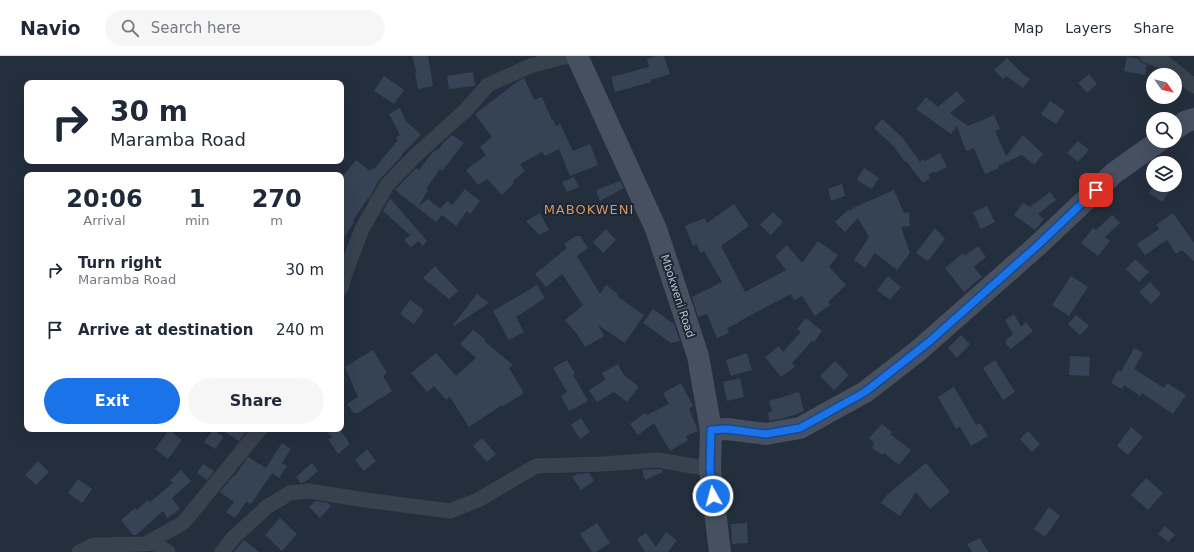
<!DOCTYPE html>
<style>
body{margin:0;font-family:"DejaVu Sans",sans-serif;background:#f6f6f7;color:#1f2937;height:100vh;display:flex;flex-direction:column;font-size:15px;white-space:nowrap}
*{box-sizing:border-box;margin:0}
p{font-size:13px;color:#747a83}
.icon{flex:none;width:22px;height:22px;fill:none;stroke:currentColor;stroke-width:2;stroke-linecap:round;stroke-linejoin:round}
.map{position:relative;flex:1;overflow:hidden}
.drawer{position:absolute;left:24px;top:116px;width:320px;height:260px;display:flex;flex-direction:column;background:#fff;border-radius:8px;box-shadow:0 4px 16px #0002}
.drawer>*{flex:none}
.guide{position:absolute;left:24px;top:24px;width:320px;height:84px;border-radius:8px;box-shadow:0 4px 16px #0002;background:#fff;color:#1f2937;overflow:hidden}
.needle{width:26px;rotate:124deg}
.controls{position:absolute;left:1146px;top:12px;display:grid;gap:8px}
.controls a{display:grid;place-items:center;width:36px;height:36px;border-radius:50%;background:#fff;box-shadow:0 4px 16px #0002;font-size:20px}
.pin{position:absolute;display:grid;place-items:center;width:34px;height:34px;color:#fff;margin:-17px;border-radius:8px;box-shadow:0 2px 6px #0006}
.me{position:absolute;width:44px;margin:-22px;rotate:353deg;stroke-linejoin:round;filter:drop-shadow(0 0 3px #0008)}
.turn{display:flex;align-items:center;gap:14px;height:84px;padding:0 20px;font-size:18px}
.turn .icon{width:52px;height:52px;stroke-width:2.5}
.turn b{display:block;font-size:28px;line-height:34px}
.eta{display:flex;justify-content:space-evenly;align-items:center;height:68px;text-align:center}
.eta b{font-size:24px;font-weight:600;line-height:28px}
.cta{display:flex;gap:8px;margin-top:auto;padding:8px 20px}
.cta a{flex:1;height:46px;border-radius:24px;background:#1a73e8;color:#fff;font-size:16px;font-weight:600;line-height:46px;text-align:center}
.cta a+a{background:#f6f6f7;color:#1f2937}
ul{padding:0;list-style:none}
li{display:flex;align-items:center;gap:12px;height:60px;padding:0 20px}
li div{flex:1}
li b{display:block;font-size:15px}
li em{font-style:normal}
header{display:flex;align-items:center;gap:24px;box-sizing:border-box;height:56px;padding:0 20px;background:#fff;border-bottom:1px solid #e0e1e3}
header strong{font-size:19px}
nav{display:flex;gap:22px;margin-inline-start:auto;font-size:14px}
.search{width:280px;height:36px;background:#f6f6f7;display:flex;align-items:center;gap:10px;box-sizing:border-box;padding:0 14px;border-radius:22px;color:#747a83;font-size:15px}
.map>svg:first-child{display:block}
.building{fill:#364354}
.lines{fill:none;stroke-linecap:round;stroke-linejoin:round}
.street{stroke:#38414e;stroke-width:15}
.secondary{stroke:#465061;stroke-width:22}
.route-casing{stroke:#114b97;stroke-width:10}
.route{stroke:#1a73e8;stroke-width:7}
.labels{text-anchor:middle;stroke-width:4;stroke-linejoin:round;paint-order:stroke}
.street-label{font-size:11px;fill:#b4bcc9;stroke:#1d2633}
.quarter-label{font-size:13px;letter-spacing:1px;fill:#d59563;stroke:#1d2633}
</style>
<header>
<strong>Navio</strong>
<div class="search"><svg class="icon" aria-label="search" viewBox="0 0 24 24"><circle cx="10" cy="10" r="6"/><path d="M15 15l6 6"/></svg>Search here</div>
<nav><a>Map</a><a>Layers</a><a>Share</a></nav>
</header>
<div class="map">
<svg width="1194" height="496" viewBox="0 0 1194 496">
<rect width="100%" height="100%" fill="#242f3e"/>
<!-- building -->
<path class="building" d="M412,0H428L433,30L418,33L415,17H417Z
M656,0H664L670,18L651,24V26L615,36L611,21L649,11L647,3Z
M1127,1L1139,3L1140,6L1147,9L1145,19L1124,15Z
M1007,2L1023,18L1030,23L1023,32L1006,20L1003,23L994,14Z
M473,16L475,30L449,33L447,20Z
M1089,18L1097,28L1087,37L1078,27Z
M384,20L404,34L394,48L374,35Z
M524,22L534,44L542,41L552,64L553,63L556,70L560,68L573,95L590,88L598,109L570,120L559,93L545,100L542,96L520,108L525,115L513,125L514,127L502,139L487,123L478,129L466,114L486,99L480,91L492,81L475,58L517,26Z
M957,35L965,45L950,57L968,70L994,59L1000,73L995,75L1006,100L1023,79L1043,98L1034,109L1022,99L998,110L999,112L985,118L974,92L966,95L957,70L951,78L916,53L926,41L938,51Z
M1050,45L1065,55L1056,68L1041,58Z
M400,52L406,65L421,79L401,99L402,100L379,124L369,143L368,142L353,165L354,166L341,187V122L356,104L370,115L372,112L374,113L398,84L396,82L400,79L389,58Z
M882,63L902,81L920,106L923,103L925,105L940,97L947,111L935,117L934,115L928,119L930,122L923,127L906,105L905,106L894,91L874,72Z
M452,79L464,87L442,115L440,113L426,133L428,134L418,151L428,143L440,153L447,145L452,149L465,133L480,145L470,158L467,155L456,170L442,159L436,166L395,134L416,112L419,114L432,97L437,93L438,94L444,86Z
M1078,85L1089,94L1078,106L1067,97Z
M864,112L879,122L872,133L857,124Z
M574,121L579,131L567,136L562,126Z
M620,125L624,132L600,145L596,134Z
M842,128L845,140L831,145L828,133Z
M1154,129H1174L1162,146L1149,137Z
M894,134L904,157L909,156L910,170L901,171L910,197L897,214L875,197L865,212L854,204L869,181L858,162L845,176L835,166L849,153L850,155L853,152Z
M1050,136L1056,144L1038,158L1044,163L1035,174L1014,159L1023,147L1030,151Z
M390,142L427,185L423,190L418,185L411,191L404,184L410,179L383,155Z
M734,148L749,170L721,190L745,236L786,214L775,200L787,189L802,207L818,185L838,199L829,211L846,229L828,246L830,249L815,260L802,240L794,244L791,238L738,266L737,264L738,267L727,272L729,277L717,282L707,258L698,261L692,241L722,226L704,195L700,197L697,188L693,190L685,170L705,162L707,167Z
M987,150L995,166L981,173L973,156Z
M773,156L783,166L771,179L760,169Z
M540,157L549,174L539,179L526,165Z
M1173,157L1194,187V205L1182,194L1176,198L1167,184L1145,199L1137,188L1159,173L1156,169Z
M1112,159L1120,167L1105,181L1110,185L1098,200L1081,187L1093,172L1096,174Z
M935,172L945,183L928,205L916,197Z
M606,173L616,184L603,197L593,186Z
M576,180H580L588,192L577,200L600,238L606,229L618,238L617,240L644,259L625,287L598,269L604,280L585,291L577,278L565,264L583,249L562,218L546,231L535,218L567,192L564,188Z
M978,190L986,201L974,211L982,221L964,236L945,212L963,197L965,200Z
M1135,203L1149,216L1139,226L1126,213Z
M435,210L458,235L449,243L423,222Z
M888,220L901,231L890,244L877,234Z
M1071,220L1088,231L1069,260L1052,249Z
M1150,226L1161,238L1151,248L1139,236Z
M537,229L545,242L516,261L524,276L509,284L493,255Z
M477,238L489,247L454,270L453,269Z
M410,244L424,254L414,268L400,258Z
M653,253L674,268L680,285L671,287L643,267Z
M1014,258L1021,271L1026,266L1033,275L1011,293L1006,288V284L1013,278L1005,264Z
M1076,259L1089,270L1080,279L1068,268Z
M806,262L822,275L814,286L812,285L792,307L795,311L781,321L765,301L779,290L783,296L801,276L797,273Z
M473,274L485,283L484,285L513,309L509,312L524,337L503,350L502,349L469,371L450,341L446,344L434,330L427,336L411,317L436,297L456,320L476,302L460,288Z
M961,279L970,288L957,302L948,292Z
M1134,292L1143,297L1134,313L1164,332L1167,327L1186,339L1173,358L1142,337L1140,340L1124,329L1122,333L1111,327L1118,314L1121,316Z
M373,294L387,317L383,320L392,335L382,342V341L358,357H354L347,348L358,341L345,311Z
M747,297L752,314L731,320L726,304Z
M1070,300L1090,301L1089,320L1069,319Z
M567,304L575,318L573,319L588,345L569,355L561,340L567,336L553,312Z
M995,304L1015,336L1003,344L983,312Z
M835,305L849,319L834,334L820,320Z
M618,308L624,319L639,331L627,346L614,336L597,346L589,334L605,324L602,317Z
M740,322L744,341L727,345L723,326Z
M681,327L693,350L689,353L698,375L686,380L688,384L670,395L654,367L638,379L630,368L645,357L647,359L669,348L663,337Z
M954,331L976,369L980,367L988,380L971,390L960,371L956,373L938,341Z
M799,336L804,355L785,362L769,365L768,356H772L769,345Z
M581,362L590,376L580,383L571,369Z
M882,368L892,376L890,378L911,394L899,409L884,397L882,399L872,392L874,389L873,388L874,387L869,382Z
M1131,371L1143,381L1128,399L1117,390Z
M220,373H248L239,385Z
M326,373H340L350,388L338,398L328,383L332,382Z
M169,374L182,384L168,403L155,393Z
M213,374L224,381L215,393L204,386Z
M1028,375L1040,388L1032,396L1020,383Z
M482,382L496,398L487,406L473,390Z
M282,387L291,393L282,407L287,410L279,422L272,417L251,448L246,446L235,462L226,456L234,446L220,436L233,420L234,421L248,401L266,412Z
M367,393L376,405L364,415L355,404Z
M38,405L49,416L36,429L25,419Z
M312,407L318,415L305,426L301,427L296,421Z
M926,407L950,436L930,453L916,436L900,460L881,447L888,438Z
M203,408L214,415L207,424L197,417Z
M658,413L663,414V416L645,424L642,414Z
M181,414L191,425L172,442L180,453L167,462L163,455L136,479H133L121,464L135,452L137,454L148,444L150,446L173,427L170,424Z
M589,417L594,425L581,434L572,421L577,418Z
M1146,422L1163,437L1148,454L1131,439Z
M78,423L92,433L82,447L68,437Z
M315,445L328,447L331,450L320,462L309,451Z
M1049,451L1060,460L1045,481L1034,473Z
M280,462L297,478L282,495L265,479Z
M597,467L610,487L596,496H592L580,478Z
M747,467L748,487L732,488L731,468Z
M1165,470L1175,479L1168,486L1158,478Z
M666,476L677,484L668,496H645L637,483L646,477L656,491Z
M980,482L988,496H972L967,488Z
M244,484L259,496H234Z"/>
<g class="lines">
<!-- street -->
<path class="street" d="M1147,0L1164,6L1194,30
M341,232L346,215L362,173L387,129L416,99L465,55L488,29L530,10L567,0
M145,488L154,487L168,496
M79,496L94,489L145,488L183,467L260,373
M222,496L234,481L268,450L290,437L309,435L365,444L450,455L478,444L536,410L602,408L658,404L710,413"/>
<!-- secondary -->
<path class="secondary" d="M577,0L656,173L698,300L711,374L710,413L720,496
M1175,73L1185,66L1194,63
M711,374L727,373L766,378L800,372L865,336L918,295L1038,189L1114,117L1159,85"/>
</g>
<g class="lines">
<!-- route casing -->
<g class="route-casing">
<path id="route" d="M713,440L710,413L711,374L727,373L766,378L800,372L865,336L930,285L1038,189L1096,134"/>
</g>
<!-- route -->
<use href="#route" class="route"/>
</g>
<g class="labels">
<!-- street labels -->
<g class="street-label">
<text transform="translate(678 240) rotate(72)" y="4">Mbokweni Road</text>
</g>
<!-- quarter labels -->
<g class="quarter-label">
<text x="589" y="158">MABOKWENI</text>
</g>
</g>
</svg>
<div class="controls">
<a><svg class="needle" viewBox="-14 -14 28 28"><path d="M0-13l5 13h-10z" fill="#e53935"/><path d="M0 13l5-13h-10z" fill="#747a83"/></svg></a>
<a><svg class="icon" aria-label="search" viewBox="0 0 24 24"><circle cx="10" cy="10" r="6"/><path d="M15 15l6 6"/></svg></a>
<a><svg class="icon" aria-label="layers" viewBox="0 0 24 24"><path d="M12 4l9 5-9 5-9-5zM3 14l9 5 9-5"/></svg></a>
</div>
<div class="pin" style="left:1096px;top:134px;background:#d93025"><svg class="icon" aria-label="arrive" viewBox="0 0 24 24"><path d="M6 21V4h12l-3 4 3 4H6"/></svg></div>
<svg class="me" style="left:713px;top:440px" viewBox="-20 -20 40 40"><circle r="17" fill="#1a73e8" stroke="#fff" stroke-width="3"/><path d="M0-11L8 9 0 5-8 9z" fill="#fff"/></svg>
<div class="guide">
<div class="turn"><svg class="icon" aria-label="right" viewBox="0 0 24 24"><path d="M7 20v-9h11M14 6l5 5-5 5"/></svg><div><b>30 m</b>Maramba Road</div></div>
</div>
<section class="drawer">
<div class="eta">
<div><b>20:06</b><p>Arrival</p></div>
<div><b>1</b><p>min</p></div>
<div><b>270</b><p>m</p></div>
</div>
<ul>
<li><svg class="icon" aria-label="right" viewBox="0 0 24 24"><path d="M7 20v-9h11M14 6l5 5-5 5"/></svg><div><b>Turn right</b><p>Maramba Road</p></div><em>30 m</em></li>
<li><svg class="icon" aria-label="arrive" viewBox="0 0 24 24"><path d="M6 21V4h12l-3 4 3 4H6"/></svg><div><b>Arrive at destination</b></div><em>240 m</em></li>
</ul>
<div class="cta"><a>Exit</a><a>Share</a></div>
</section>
</div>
